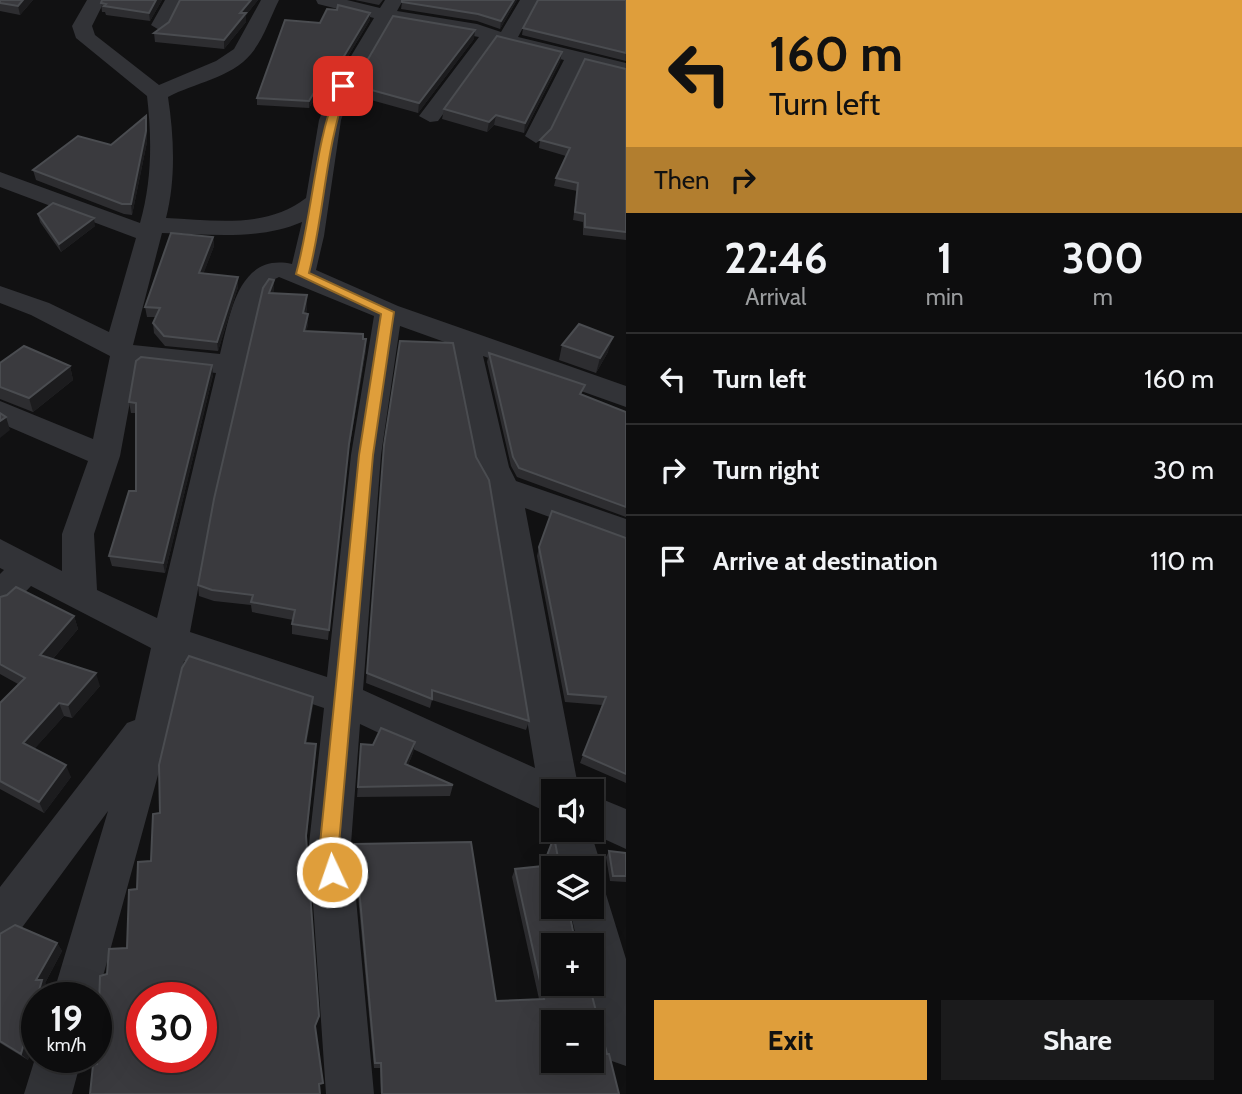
<!DOCTYPE html>
<meta charset="utf-8">
<style>
body{margin:0;font-family:Cabin,sans-serif;background:#1b1b1c;color:#f1f3f6;height:100vh;display:flex;flex-direction:column;font-size:26px;white-space:nowrap}
*{box-sizing:border-box;margin:0}
p{font-size:23px;color:#9a9c9e}
.icon{flex:none;width:38px;height:38px;fill:none;stroke:currentColor;stroke-width:2;stroke-linecap:round;stroke-linejoin:round}
.map{position:relative;flex:1;overflow:hidden}
.details{display:flex;flex-direction:column;background:#0d0d0e;width:616px}
.details>*{flex:none}
.top-card{background:#df9e3b;color:#111;overflow:hidden}
.fabs{position:absolute;left:541px;top:779px;display:grid;gap:14px}
.fabs a{display:grid;place-items:center;width:63px;height:63px;border-radius:0px;background:#0d0d0e;box-shadow:0 7px 28px #0002,0 0 0 2px #2d2d2e;font-size:35px}
.speed{position:absolute;left:21px;top:982px;display:flex;gap:14px;font-size:35px;font-weight:700;text-align:center}
.speed>*{display:grid;place-content:center;width:91px;height:91px;border-radius:50%;background:#0d0d0e;box-shadow:0 7px 28px #0002,0 0 0 2px #2d2d2e;line-height:1}
.speed small{font-size:18px;font-weight:400}
.speed .limit{border:10px solid #d22;background:#fff;color:#111}
.pin{position:absolute;display:grid;place-items:center;width:60px;height:60px;color:#fff;margin:-30px;border-radius:14px;box-shadow:0 4px 10px #0006}
.me{position:absolute;width:77px;margin:-38px;rotate:357deg;stroke-linejoin:round;filter:drop-shadow(0 0 5px #0008)}
.turn{display:flex;align-items:center;gap:24px;height:147px;padding:0 28px;font-size:32px}
.turn .icon{width:91px;height:91px;stroke-width:2.5}
.turn b{display:block;font-size:49px;line-height:60px}
.then{display:flex;align-items:center;height:66px;padding:0 28px;background:#0003;gap:14px;font-size:26px}
.eta{display:flex;justify-content:space-evenly;align-items:center;height:119px;text-align:center}
.eta b{font-size:42px;font-weight:700;line-height:49px}
.cta{display:flex;gap:14px;margin-top:auto;padding:14px 28px}
.cta a{flex:1;height:80px;border-radius:0px;background:#df9e3b;color:#111;font-size:28px;font-weight:700;line-height:80px;text-align:center}
.cta a+a{background:#1b1b1c;color:#f1f3f6}
ul{padding:0;list-style:none}
li{display:flex;align-items:center;gap:21px;height:91px;padding:0 28px;border-top:2px solid #2d2d2e}
li div{flex:1}
li b{display:block;font-size:26px}
li em{font-style:normal}
main{display:flex;flex:1;min-height:0}
.map>svg:first-child{display:block}
.lines{fill:none;stroke-linecap:round;stroke-linejoin:round}
.minor{fill:#323337;fill-rule:evenodd}
.wall{fill:#2d2d30}
.shaded-wall{fill:#1c1c1e}
.building{fill:#3a3a3e;stroke:#4a4c50;stroke-width:2;fill-rule:evenodd}
.route{fill:#df9e3b;stroke:#916726;stroke-width:2}
</style>
<main>
<div class="map">
<svg width="626" height="1094" viewBox="0 0 626 1094">
<rect width="100%" height="100%" fill="#111112"/>
<g class="lines">
<!-- minor -->
<path class="minor" d="M87,0H105L92,26L95,35L159,85L216,61L234,49L261,0H279C270,18 264,38 251,54C231,78 194,83 168,97C174,137 176,179 166,218C213,220 267,229 306,198L319,120L333,86L374,18L318,4L316,0H347L380,8L385,0H403L397,11L477,24L501,32L520,0H538L518,37L626,63V75L582,64L547,136L536,143L525,136L564,60L495,43L438,121L430,122L419,116L479,37L391,22L353,86L341,120L324,236L316,270L398,306L626,386V407L483,356L509,467L516,481L626,519V545L525,508L579,791H553V815L360,724L351,844L374,1094H326L309,844L324,708L184,661L173,720L96,1002V998H52L108,811L15,937L0,944V887L127,723L135,720L151,648L31,586L12,606L0,610V574L4,570L0,568V539L62,571V534L88,461L0,423V401L93,439L110,356L31,315L0,303V286L49,303L109,332L136,238L0,187V172L140,223C152,181 152,139 147,96L76,38L72,26ZM302,222L292,264C238,252 230,315 220,354L133,345L162,233C208,234 258,241 302,222ZM279,277L374,316L351,455L327,677L190,632L213,509L261,298L273,280ZM400,326L453,345L477,467L489,489L535,768L363,690L381,455ZM137,364L216,373L157,618L97,590L94,534L120,456Z
M165,0H183L168,29L161,31L151,25Z
M592,795L626,809V849L591,833L602,868L596,883L592,884V868H560L549,830L553,820V830H592Z
M592,885L605,891L626,959V1066L609,1060L588,984H592V945H578L569,906H592Z
M37,1052V1057H82L72,1094H24Z"/>
</g>
<!-- wall -->
<path class="wall" d="M0,0H33L20,15L0,11Z
M162,0L150,21L106,15L105,12H102L101,3Z
M180,0H258L246,15V22L224,49L155,42L154,33L169,22Z
M355,0H383L379,5Z
M517,0L500,29L477,21L401,9L402,2Z
M626,0V61L522,35L523,28Z
M370,20L329,88L322,87L309,108L257,105V98L320,23Z
M474,39L418,113L353,95V85Z
M562,52L560,62L524,133L494,125L487,132L442,119L444,109Z
M626,69V240L583,235V222L573,220L577,191L554,186L556,178L566,156L539,148L540,140Z
M147,126V142L132,215L124,214L36,180L33,170L111,145Z
M38,214L95,226L61,252L40,222Z
M213,237L214,246L203,274L238,287L218,351L165,346L154,333L153,323L156,317H147L145,307Z
M274,280L273,294L307,307L306,314L308,325L306,331L363,339L366,350L348,455L328,640L292,634V624L293,620L252,612L251,605L214,601L199,596L198,585Z
M562,345L608,352L596,373L559,360Z
M489,353L582,395L626,412V517L517,477L511,466L487,362Z
M0,363L70,366L73,380L33,412L0,399Z
M213,375L165,573L112,566L109,556L136,491V413H131L129,402Z
M384,445L529,721L526,730L432,700L430,708L366,683Z
M626,538V783L580,763L602,705L565,702L537,556L539,547Z
M0,597L74,616L78,629L52,660L100,686L72,718L64,716L34,749L71,777L44,813L0,789V703L18,684L0,674Z
M415,742L413,753L408,765L453,785L450,796L357,797L361,744L373,745Z
M554,837L575,941L607,1054L619,1094H381L380,1068H374L354,853L355,844L496,1001L539,999L512,877L515,869L542,866Z
M609,851L626,853V882L610,881L606,857Z
M0,934L57,943L62,951L45,983L48,987L28,1060L0,1043Z"/>
<!-- shaded-wall -->
<path class="shaded-wall" d="M23,0H33L20,15L18,6Z
M156,0H162L150,21L149,13Z
M251,0H258L246,15V22L224,49V40L240,13Z
M514,0H517L500,29L501,21Z
M370,13V20L329,88V81Z
M475,30L474,39L418,113L419,103Z
M562,52L560,62L524,133L525,123Z
M322,79V87L309,108V101Z
M496,115L494,125L487,132L489,122Z
M146,116L147,142L132,215L131,204Z
M94,218L95,226L61,252L59,244Z
M213,237L214,246L200,283L199,273Z
M238,277V287L218,351L217,342Z
M274,280V291L270,304L269,293Z
M307,295V307L303,325V313Z
M308,314V325L304,342V331Z
M613,337L608,352L596,373L600,358Z
M366,339V350L348,455L328,640L349,444Z
M212,365L213,375L165,573L163,563Z
M70,366L73,380L33,412L29,398Z
M6,417L10,430L0,438V421Z
M74,616L78,629L45,668L40,655Z
M96,673L100,686L72,718L68,705Z
M313,697V707L305,752V743Z
M59,703L64,716L29,755L23,743Z
M415,742L413,753L404,775L405,764Z
M316,744V753L306,844V836Z
M66,765L71,777L44,813L39,802Z
M57,943L62,951L45,983L48,987L45,998H37L36,980Z
M37,999V1027L28,1060L21,1054Z"/>
<!-- building -->
<path class="building" d="M0,0H23L18,6L0,3Z
M102,0H156L149,13L104,6L106,4L101,3Z
M180,0H251L240,13H246L224,40L154,33L169,22Z
M402,0H514L501,21L478,14L402,2Z
M538,0H626V53L523,28Z
M338,5L370,13L329,81L322,79L309,101L257,98L285,20L320,23L327,9L337,10Z
M393,16L475,30L419,103L353,85Z
M497,36L562,52L525,123L496,115L489,122L444,109Z
M585,59L626,69V232L585,227V214L575,212L578,183L556,178L570,148L540,140L551,129Z
M146,116V131L131,204H122L33,170L78,136L111,145Z
M53,203L94,218L59,244L38,214Z
M171,233L213,237L199,273L238,277L217,342L164,336L153,323L160,308L145,307Z
M269,279L274,280L269,293L307,295L303,313L308,314L304,331L363,334V339H366L349,444L329,630L292,624L295,610L251,602L253,595L212,590L198,585L214,499L263,288Z
M579,324L613,337L600,358L562,345Z
M400,341L453,343L476,457L489,480L529,721L432,690V699L367,673L384,445Z
M24,346L70,366L29,398L0,387V363Z
M489,353L585,385L580,394L626,412V507L519,468L513,457Z
M141,357L212,365L163,563L109,556L129,491H136V403L129,402L136,361Z
M0,413L6,417L0,421Z
M552,511L626,538V774L583,755L606,697L568,694L539,547Z
M16,587L74,616L40,655L96,673L68,705L59,703L23,743L66,765L39,802L0,781V703L25,678L0,664V597L7,595Z
M189,656L313,697L305,743L316,744L306,836L319,1016L315,1026L323,1083L319,1084L320,1094H90L93,1065L97,1064L100,976L107,974L109,949L127,948L129,890L137,889L138,862L151,861L153,814L160,813L159,765L182,668ZM142,998H201V1057H142Z
M381,728L415,742L405,764L453,785L358,787L361,744L373,745Z
M554,837L560,868H553V906H568L575,941L579,940L580,945H553V984H589L607,1054H609L619,1094H382L381,1063H375L355,844L471,842L496,1001L544,999L515,869L543,866ZM553,1022H592V1060H553Z
M609,851L626,853V876H613Z
M15,925L57,943L36,980H42L21,1054L0,1041V934Z"/>
<!-- route -->
<path class="route" d="M343,83L348,86C325,146 325,211 309,273L394,312L373,455L339,844L342,872L339,879L332,882L325,879L320,844L359,455L381,314L296,274C313,212 314,146 338,86Z"/>
</svg>
<div class="fabs">
<a><svg class="icon" aria-label="sound" viewBox="0 0 24 24"><path d="M4 9h4l5-4v14l-5-4H4zM17 9q2 3 0 6"/></svg></a>
<a><svg class="icon" aria-label="layers" viewBox="0 0 24 24"><path d="M12 4l9 5-9 5-9-5zM3 14l9 5 9-5"/></svg></a>
<a>+</a>
<a>−</a>
</div>
<div class="speed"><div>19<small>km/h</small></div><div class="limit">30</div></div>
<div class="pin" style="left:343px;top:86px;background:#d93025"><svg class="icon" aria-label="arrive" viewBox="0 0 24 24"><path d="M6 21V4h12l-3 4 3 4H6"/></svg></div>
<svg class="me" style="left:332px;top:872px" viewBox="-20 -20 40 40"><circle r="17" fill="#df9e3b" stroke="#fff" stroke-width="3"/><path d="M0-11L8 9 0 5-8 9z" fill="#fff"/></svg>
</div>
<section class="details">
<div class="top-card">
<div class="turn"><svg class="icon" aria-label="left" viewBox="0 0 24 24"><path d="M17 20v-9H6M10 6l-5 5 5 5"/></svg><div><b>160 m</b>Turn left</div></div>
<div class="then">Then<svg class="icon" aria-label="right" viewBox="0 0 24 24"><path d="M7 20v-9h11M14 6l5 5-5 5"/></svg></div>
</div>
<div class="eta">
<div><b>22:46</b><p>Arrival</p></div>
<div><b>1</b><p>min</p></div>
<div><b>300</b><p>m</p></div>
</div>
<ul>
<li><svg class="icon" aria-label="left" viewBox="0 0 24 24"><path d="M17 20v-9H6M10 6l-5 5 5 5"/></svg><div><b>Turn left</b></div><em>160 m</em></li>
<li><svg class="icon" aria-label="right" viewBox="0 0 24 24"><path d="M7 20v-9h11M14 6l5 5-5 5"/></svg><div><b>Turn right</b></div><em>30 m</em></li>
<li><svg class="icon" aria-label="arrive" viewBox="0 0 24 24"><path d="M6 21V4h12l-3 4 3 4H6"/></svg><div><b>Arrive at destination</b></div><em>110 m</em></li>
</ul>
<div class="cta"><a>Exit</a><a>Share</a></div>
</section>
</main>
